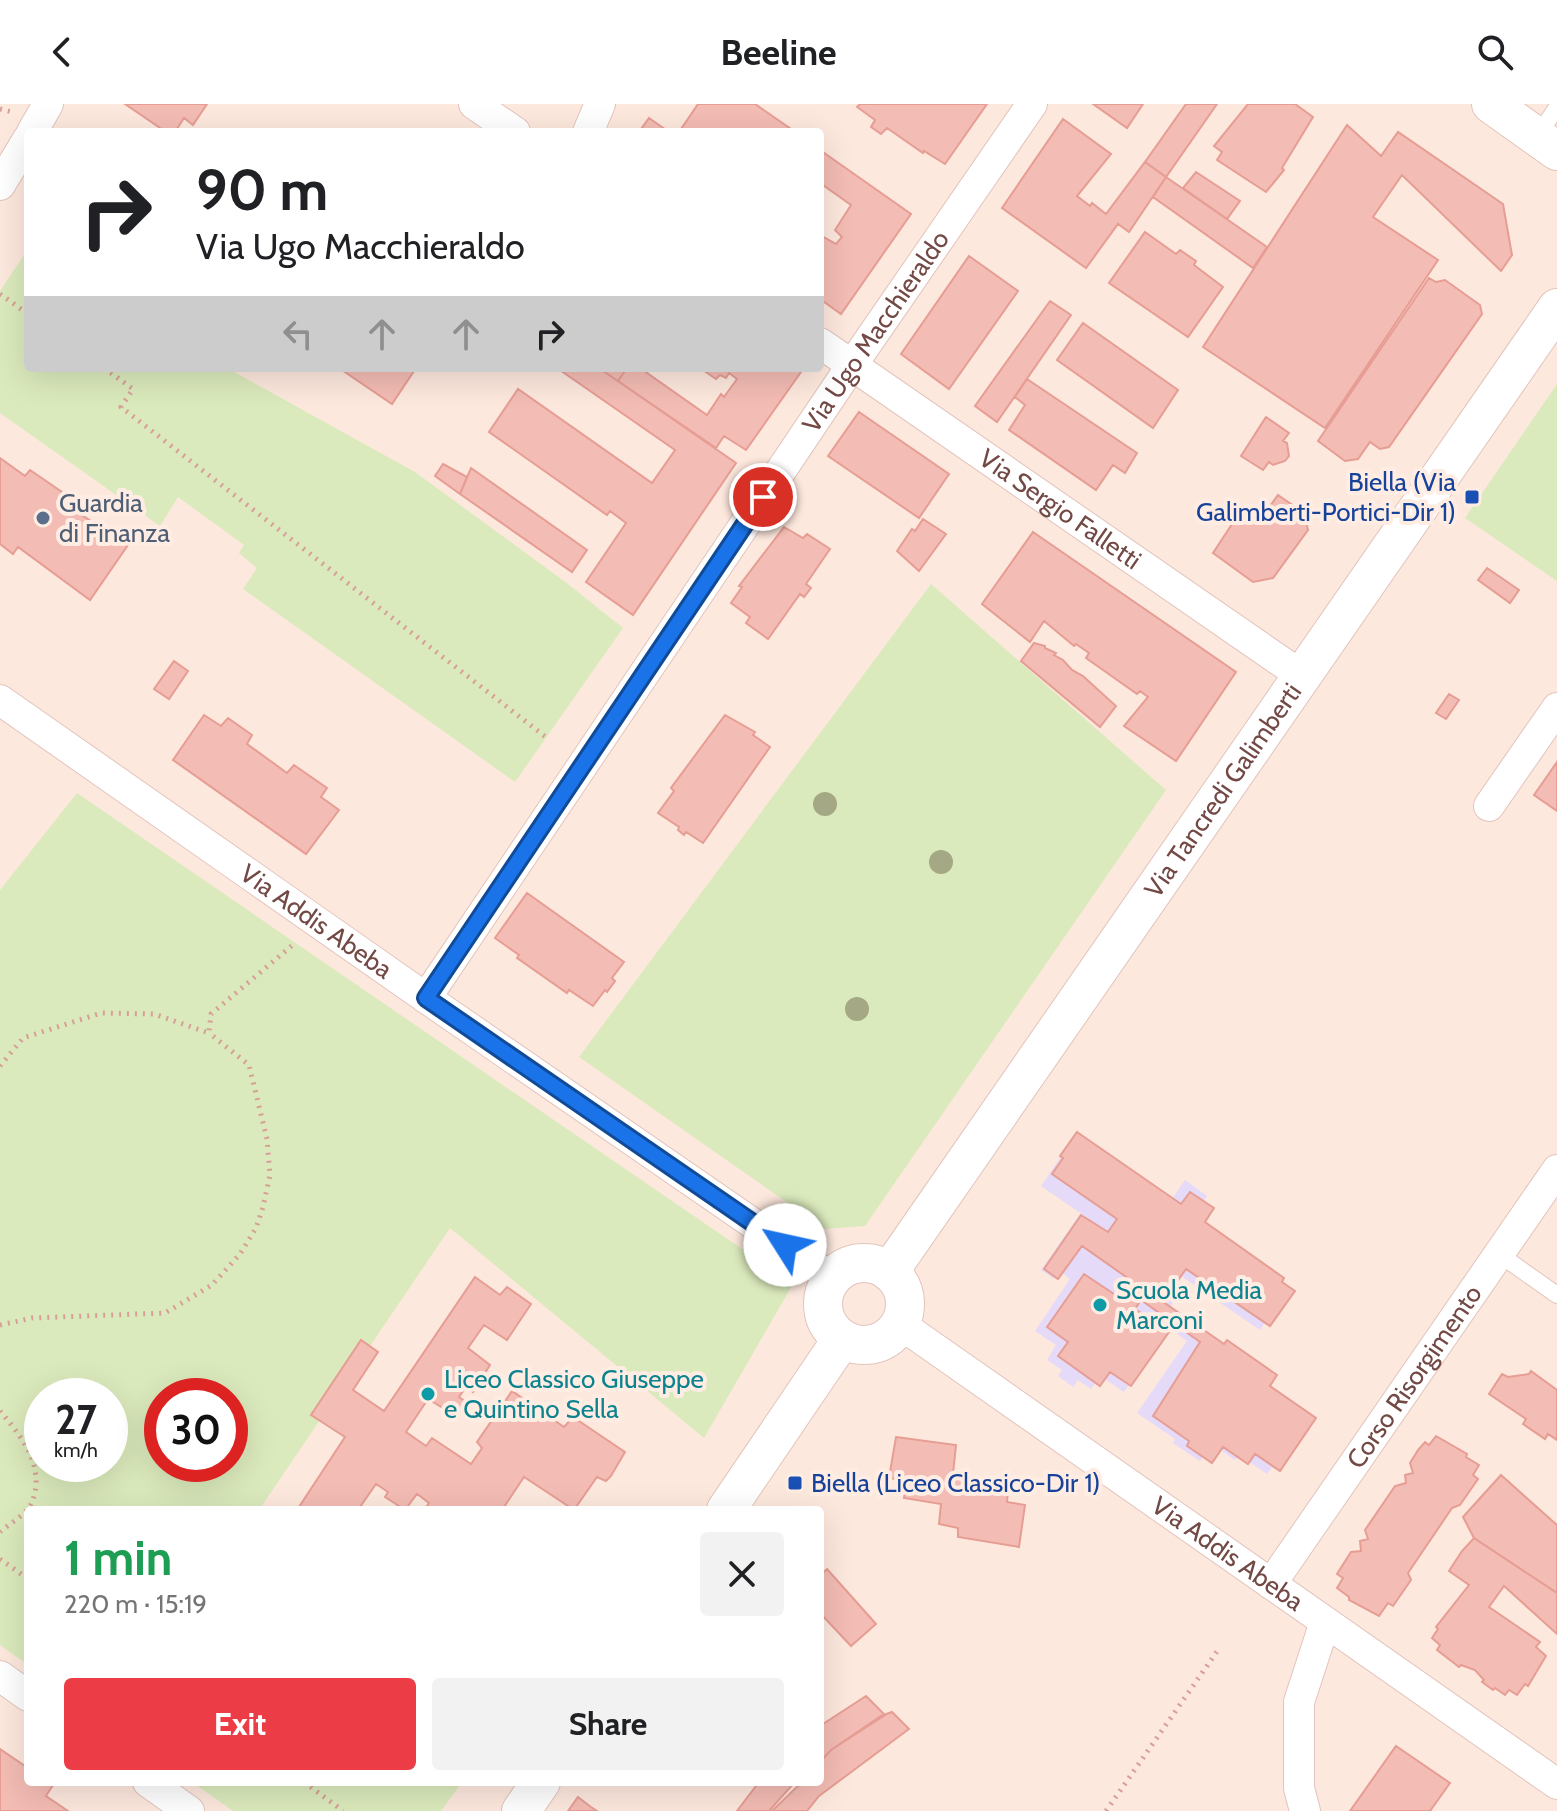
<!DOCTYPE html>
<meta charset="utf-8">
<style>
body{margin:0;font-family:Cabin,sans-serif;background:#f2f2f2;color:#202124;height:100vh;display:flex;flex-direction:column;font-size:30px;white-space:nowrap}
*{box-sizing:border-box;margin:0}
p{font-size:26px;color:#757577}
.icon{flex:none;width:44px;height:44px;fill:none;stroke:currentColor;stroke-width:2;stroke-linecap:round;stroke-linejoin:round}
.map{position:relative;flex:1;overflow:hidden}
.sheet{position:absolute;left:24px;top:1402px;width:800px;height:280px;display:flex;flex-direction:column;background:#fff;border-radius:8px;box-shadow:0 8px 32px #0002}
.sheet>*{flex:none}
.guide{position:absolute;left:24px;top:24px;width:800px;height:244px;border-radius:8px;box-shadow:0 8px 32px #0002;background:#fff;color:#202124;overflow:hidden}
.speed{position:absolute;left:24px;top:1274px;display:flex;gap:16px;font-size:40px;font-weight:700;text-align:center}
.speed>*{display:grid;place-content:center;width:104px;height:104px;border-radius:50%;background:#fff;box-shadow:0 8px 32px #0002;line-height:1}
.speed small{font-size:20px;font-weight:400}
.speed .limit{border:12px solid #d22;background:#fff;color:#111}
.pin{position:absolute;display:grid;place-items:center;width:68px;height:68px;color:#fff;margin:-34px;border:4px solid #fff;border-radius:50%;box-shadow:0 2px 8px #0007}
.me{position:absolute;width:88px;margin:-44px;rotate:305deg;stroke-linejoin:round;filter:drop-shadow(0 0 6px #0008)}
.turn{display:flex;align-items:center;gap:28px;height:168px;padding:0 40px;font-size:36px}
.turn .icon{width:104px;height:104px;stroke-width:2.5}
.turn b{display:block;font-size:56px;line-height:68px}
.lanes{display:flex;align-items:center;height:76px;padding:0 40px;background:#0003;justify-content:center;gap:40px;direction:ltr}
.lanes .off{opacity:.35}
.round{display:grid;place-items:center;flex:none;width:84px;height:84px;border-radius:8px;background:#f2f2f2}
.summary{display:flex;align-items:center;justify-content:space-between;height:136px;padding:0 40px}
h1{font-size:48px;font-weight:700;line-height:60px;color:#1e9e55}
.cta{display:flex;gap:16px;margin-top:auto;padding:16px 40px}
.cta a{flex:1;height:92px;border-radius:8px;background:#ec3d46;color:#fff;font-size:32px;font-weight:700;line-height:92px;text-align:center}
.cta a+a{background:#f2f2f2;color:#202124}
header{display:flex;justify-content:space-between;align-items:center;height:104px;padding:0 40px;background:#fff;font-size:36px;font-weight:700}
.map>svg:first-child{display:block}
.education{fill:#e5daf8}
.green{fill:#dbeabc;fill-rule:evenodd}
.building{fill:#f3bcb4;stroke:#e69d94;stroke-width:2}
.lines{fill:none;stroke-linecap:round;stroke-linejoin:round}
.service-casing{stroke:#e2c4bc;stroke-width:18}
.minor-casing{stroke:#e2c4bc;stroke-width:32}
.tertiary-casing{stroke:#e2c4bc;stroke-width:40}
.path{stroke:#d79f98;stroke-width:5;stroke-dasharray:2 6;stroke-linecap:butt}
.service{stroke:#fff;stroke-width:16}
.minor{stroke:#fff;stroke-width:30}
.tertiary{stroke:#fff;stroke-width:38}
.tree{fill:#a4a884}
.route-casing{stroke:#114b97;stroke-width:20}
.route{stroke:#1a73e8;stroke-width:14}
.transit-dot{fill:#1a4fb4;stroke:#ffede4;stroke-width:3}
.service-dot{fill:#5c6f8a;stroke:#ffede4;stroke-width:3}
.culture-dot{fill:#0f9aa8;stroke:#ffede4;stroke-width:3}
.labels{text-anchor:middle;stroke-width:8;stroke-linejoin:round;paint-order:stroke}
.street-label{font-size:26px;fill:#734945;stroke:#ffede4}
.transit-label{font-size:26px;fill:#164399;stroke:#ffede4;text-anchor:end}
.service-label{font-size:26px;fill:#4e5e75;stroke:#ffede4;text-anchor:start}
.culture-label{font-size:26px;fill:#0d838f;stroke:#ffede4;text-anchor:start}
</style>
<header><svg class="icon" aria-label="back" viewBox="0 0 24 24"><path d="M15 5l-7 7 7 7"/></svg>Beeline<svg class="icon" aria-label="search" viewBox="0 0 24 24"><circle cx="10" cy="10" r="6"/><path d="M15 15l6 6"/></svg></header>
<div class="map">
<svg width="1557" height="1707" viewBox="0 0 1557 1707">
<rect width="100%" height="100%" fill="#fde8dd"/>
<!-- education -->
<path class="education" d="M1071,1038L1167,1102L1185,1076L1207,1092L1188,1121L1286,1188L1260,1226L1181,1172L1162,1190L1173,1198L1171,1203L1264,1266L1256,1277L1307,1312L1267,1370L1239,1351L1235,1356L1212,1340L1200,1357L1173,1339L1175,1335L1137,1309L1187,1237L1148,1208L1141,1217L1162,1232L1124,1288L1100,1272L1091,1285L1078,1276L1073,1283L1058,1272L1062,1266L1047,1256L1056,1241L1035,1227L1070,1175L1060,1167L1054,1175L1041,1166L1080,1110L1102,1124L1041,1082Z"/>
<!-- green -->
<path class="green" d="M24,151L28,153V264H227L415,368L568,480L623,524L515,678L243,485L257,464L239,449L244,441L178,393L160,422L0,309V187Z
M1557,280V477L1465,414Z
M931,480L1166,686L865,1122L825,1125L579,953Z
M77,689L793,1180L704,1334L450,1124L259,1406H28V1561L0,1541V786ZM42,1292H110V1360H42ZM162,1292H230V1360H162Z
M192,1678H462L441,1707H233Z"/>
<!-- building -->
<path class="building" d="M125,0H207L193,21L184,14L175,28H166Z
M698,0H755L794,27L679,28Z
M860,0H987L945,60L924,47L923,49L887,24L881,30L871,23L875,16L857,3Z
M1093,0H1143L1127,24Z
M1186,0H1217L1166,73L1145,58Z
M1248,0H1295L1313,13L1282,64L1284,66L1266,88L1217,56L1222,48L1214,42Z
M649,14L669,28H639Z
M1063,15L1111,50L1077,92L1090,102L1092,99L1106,110L1145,58L1166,73L1129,128L1118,120L1086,164L1002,104Z
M1347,21L1381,52L1398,28L1503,100L1512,151L1501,167L1402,71L1373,113L1438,156L1325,324L1203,243Z
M820,46L911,110L841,210L820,195V131L836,140L842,133L835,126L851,101L820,79Z
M1196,68L1240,97L1227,115L1183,84Z
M1166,73L1267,143L1253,164L1153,93Z
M1145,128L1176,150L1180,146L1196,157L1194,161L1223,183L1188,233L1109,179Z
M969,152L1018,187L949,285L901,250Z
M1429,174L1436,178L1445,176L1480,201L1482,210L1389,343L1380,345L1370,338L1358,355L1345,357L1318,337Z
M1050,197L1071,211L997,318L975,302Z
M1083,219L1178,286L1153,324L1057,256Z
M339,264H416L392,300Z
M557,264H599L736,359L633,511L586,478L626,419L610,407L607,411L489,328L518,285L652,379L675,346Z
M599,264H627L618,277Z
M627,264H640L707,311L721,290L724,293L737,275L729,269L726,274L720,271L716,275L700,264H796L801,268L746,346L724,332L716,344L618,277Z
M1027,275L1137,349L1125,369L1113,361L1096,386L1009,326L1025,301L1015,293Z
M859,308L949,370L919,414L828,352Z
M1266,313L1289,329L1283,337L1287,339L1289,352L1285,357L1273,361L1269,358L1263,366L1241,352Z
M0,354L25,372L30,366L62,388L57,395L128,441L90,496L18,443L13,450L0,440Z
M443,360L467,373L460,390L435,372Z
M471,364L587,446L572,468L460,390Z
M1278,391L1304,409L1308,426L1273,474L1253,478L1213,449L1238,411L1243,414L1250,406L1262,413Z
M923,415L946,430L919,467L897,447L912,425L915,427Z
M784,423L803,434L807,430L830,445L806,480L811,484L804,493L800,490L768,535L746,519L750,513L731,499L742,483L739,482Z
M1033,428L1236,568L1176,657L1124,622L1148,593L1140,587L1137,590L1086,554L1089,549L1076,540L1074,542L1044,517L1030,538L982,500Z
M1487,464L1519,486L1510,499L1478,476Z
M1034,539L1045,542V544L1056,549L1054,551L1063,556L1072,566L1083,572L1116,602L1100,623L1021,557Z
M174,557L188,567L169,595L154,585Z
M1449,590L1459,596L1446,615L1436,609Z
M204,611L221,622L228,614L252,631L247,640L287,669L294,661L327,684L321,693L339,706L306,750L173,656Z
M725,611L755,628L753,631L770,643L703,739L686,728L684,731L678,726L679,723L658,709L674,687L671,684Z
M1557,658V707L1534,691Z
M527,789L624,858L612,874L615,877L607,888L605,886L593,902L569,886L567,889L517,854L519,851L495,834Z
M1077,1028L1181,1100L1190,1088L1214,1104L1205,1118L1284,1174L1282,1178L1295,1187L1270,1222L1186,1165L1167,1192L1163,1190L1159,1195L1224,1240L1227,1236L1277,1271L1270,1282L1316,1314L1280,1367L1255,1350L1248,1360L1223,1343L1212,1359L1187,1342L1189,1337L1153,1312L1200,1238L1141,1196L1135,1205L1169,1228L1131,1282L1110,1268L1100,1282L1058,1252L1068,1238L1047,1223L1084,1170L1120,1194L1132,1177L1082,1142L1058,1175L1044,1165L1081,1111L1108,1128L1117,1115L1052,1070L1063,1054L1060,1052Z
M475,1173L500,1191L507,1183L531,1200L507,1236L484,1221L468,1244L490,1261L473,1288L466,1283L459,1293L466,1298L456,1312L428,1295L406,1328L426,1342L432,1334L471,1360L482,1344L477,1338L512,1287L564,1323L573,1313L625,1348L611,1372L606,1377L597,1373L574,1406L524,1373L502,1406H424L429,1399L417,1390L405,1406L385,1393L388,1388L376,1380L358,1406H297L345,1333L311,1311L361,1236L378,1248L353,1286L384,1307Z
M1531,1267L1557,1286V1336L1548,1330L1545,1335L1523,1320L1526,1315L1489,1290L1502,1270L1508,1273L1529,1270Z
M1436,1332L1467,1350L1466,1353L1479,1361L1473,1371L1478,1375L1460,1401L1452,1404L1408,1469L1411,1476L1393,1502L1388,1499L1379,1512L1349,1496V1493L1337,1484L1343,1474L1337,1470L1351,1448L1361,1447L1360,1437L1368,1435L1365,1426L1395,1382L1406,1379L1405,1371L1413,1369L1410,1359L1418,1346L1425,1338L1429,1341Z
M896,1333L956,1341L953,1370L1009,1379L1007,1398L1025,1401L1019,1443L958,1433V1424L939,1420L941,1400L904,1394L907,1377L889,1374Z
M1501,1371L1557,1421V1489L1474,1434L1463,1413Z
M1474,1434L1557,1489V1530L1504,1482L1489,1503L1540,1538L1536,1543L1546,1552L1528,1582L1525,1580L1517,1591L1509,1586L1505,1591L1495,1584L1493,1586L1482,1578L1484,1576L1475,1566L1461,1561L1459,1563L1437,1546L1440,1541L1432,1534L1438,1525L1436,1523L1469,1481L1449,1467L1462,1447Z
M827,1465L876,1520L851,1542L820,1509V1472Z
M866,1592L885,1611L831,1646L820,1658V1622Z
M892,1608L909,1625L819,1692L807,1707H772L802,1678H820V1658L831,1646L881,1612Z
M1396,1642L1450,1679L1430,1707H1350Z
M0,1645L28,1664V1678H49L53,1681L46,1692L68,1707H0Z
M759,1678H795L769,1707H737Z
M578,1693L591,1703L597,1707H568Z"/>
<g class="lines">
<!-- service casing -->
<g class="service-casing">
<path id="service" d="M1537,33L1557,3
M1499,1150L1557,1191"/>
</g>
<!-- minor casing -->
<g class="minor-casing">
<g id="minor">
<path d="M474,0L515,28"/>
<path d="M32,28L48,0"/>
<path d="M588,28L600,0"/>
<path d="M0,81L28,35"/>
<path id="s1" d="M820,239L1302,572"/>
<path id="s2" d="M0,596L426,894L832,1174"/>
<path d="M1489,702L1557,604"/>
<path id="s3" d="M426,894L852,261L1032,0"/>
<path id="s4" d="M900,1220L1557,1680"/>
<path id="s5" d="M1271,1480L1557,1066"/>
<path d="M0,1572L28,1592"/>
<path d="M148,1678L189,1707"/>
<path d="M1305,1707L1299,1684V1598L1325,1518"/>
</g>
</g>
<!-- tertiary casing -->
<g class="tertiary-casing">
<g id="tertiary">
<path d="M1491,0L1557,47"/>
<circle cx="864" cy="1200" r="41"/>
<path id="s6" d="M889,1168L1557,204"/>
<path d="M726,1406L842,1235"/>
<path d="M521,1707L541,1678"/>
</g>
</g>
<!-- path -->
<path class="path" d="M0,5L12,8
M0,190L28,210
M104,264L133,285L121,303L547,634
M0,962L23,934L101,909L154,910L209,929L211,910L295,839
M0,1221L32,1214L165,1209L212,1181L240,1150L256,1124L263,1103L270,1071L267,1035L249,961L209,929
M0,1307C21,1332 46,1362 32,1398C28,1409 9,1420 0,1428
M0,1455L28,1475
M304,1678L343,1707
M1106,1707L1218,1546"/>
<!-- service -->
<use href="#service" class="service"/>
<!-- minor -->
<use href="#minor" class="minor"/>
<!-- tertiary -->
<use href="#tertiary" class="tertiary"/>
</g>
<!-- trees -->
<g class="tree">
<circle cx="825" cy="700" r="12"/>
<circle cx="941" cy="758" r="12"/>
<circle cx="857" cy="905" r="12"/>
</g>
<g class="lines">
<!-- route casing -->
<g class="route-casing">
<path id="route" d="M763,393L426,894L785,1141"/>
</g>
<!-- route -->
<use href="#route" class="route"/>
</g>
<!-- markers -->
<g class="transit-dot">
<rect x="1464" y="385" width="16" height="16" rx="4"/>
<rect x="787" y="1371" width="16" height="16" rx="4"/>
</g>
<circle class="service-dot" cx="43" cy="414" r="8"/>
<g class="culture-dot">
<circle cx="1100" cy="1201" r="8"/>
<circle cx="428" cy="1290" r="8"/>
</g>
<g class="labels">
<!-- street labels -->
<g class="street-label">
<text dy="9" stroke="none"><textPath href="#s3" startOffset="804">Via Ugo Macchieraldo</textPath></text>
<text dy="9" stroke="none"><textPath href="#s1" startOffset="292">Via Sergio Falletti</textPath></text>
<text dy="9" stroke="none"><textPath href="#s6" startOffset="586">Via Tancredi Galimberti</textPath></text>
<text dy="9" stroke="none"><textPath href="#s2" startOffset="386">Via Addis Abeba</textPath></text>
<text dy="9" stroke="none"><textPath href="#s5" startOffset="252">Corso Risorgimento</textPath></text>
<text dy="9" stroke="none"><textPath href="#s4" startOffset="400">Via Addis Abeba</textPath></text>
</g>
<!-- transit labels -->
<g class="transit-label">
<text x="1456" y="387">Biella (Via<tspan x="1456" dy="30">Galimberti-Portici-Dir 1)</tspan></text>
<text x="811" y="1388" text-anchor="start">Biella (Liceo Classico-Dir 1)</text>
</g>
<!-- service labels -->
<g class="service-label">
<text x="59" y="408">Guardia<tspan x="59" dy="30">di Finanza</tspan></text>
</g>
<!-- culture labels -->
<g class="culture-label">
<text x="1116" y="1195">Scuola Media<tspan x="1116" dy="30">Marconi</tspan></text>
<text x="444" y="1284">Liceo Classico Giuseppe<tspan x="444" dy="30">e Quintino Sella</tspan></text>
</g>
</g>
</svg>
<div class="speed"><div>27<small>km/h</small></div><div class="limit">30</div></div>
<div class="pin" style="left:763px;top:393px;background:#d93025"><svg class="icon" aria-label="arrive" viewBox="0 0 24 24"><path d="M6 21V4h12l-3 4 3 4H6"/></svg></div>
<svg class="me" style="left:785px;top:1141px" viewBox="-20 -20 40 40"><circle r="19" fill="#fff"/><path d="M0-13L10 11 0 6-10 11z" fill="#1a73e8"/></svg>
<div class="guide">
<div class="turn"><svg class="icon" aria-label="right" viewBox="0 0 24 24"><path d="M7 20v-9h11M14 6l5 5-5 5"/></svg><div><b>90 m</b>Via Ugo Macchieraldo</div></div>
<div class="lanes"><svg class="icon off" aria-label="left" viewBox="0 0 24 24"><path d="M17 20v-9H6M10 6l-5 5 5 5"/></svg><svg class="icon off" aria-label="ahead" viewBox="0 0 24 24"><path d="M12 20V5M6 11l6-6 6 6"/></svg><svg class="icon off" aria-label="ahead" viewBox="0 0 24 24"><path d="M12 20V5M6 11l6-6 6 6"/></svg><svg class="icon" aria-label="right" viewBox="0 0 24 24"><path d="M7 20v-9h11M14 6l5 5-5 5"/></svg></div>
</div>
<section class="sheet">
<div class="summary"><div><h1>1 min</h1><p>220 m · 15:19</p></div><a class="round"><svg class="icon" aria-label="close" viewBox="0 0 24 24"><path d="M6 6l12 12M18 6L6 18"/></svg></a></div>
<div class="cta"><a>Exit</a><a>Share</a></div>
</section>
</div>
